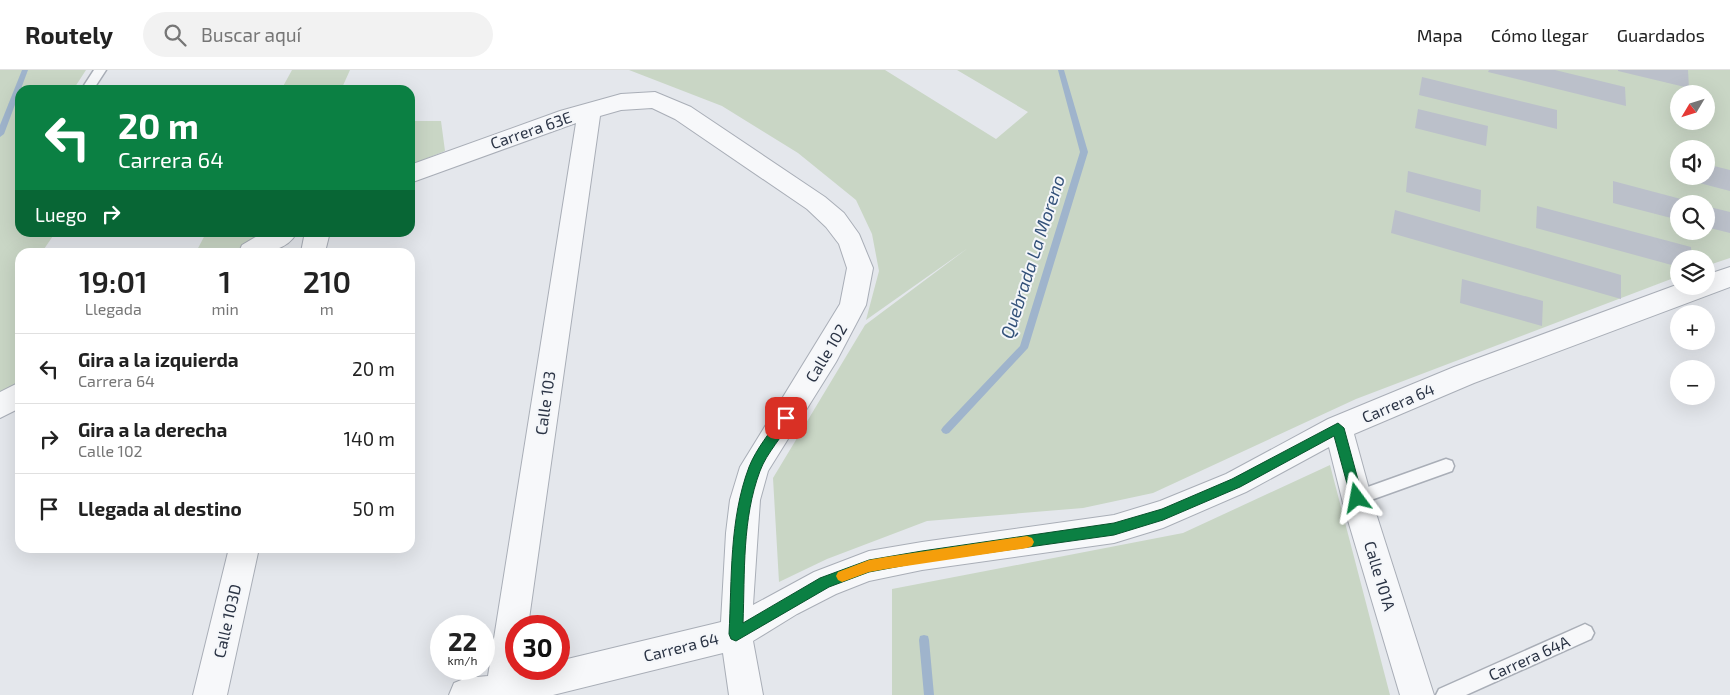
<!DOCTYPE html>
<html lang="es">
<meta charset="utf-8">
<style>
body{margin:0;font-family:"Exo 2",sans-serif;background:#f2f2f2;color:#222;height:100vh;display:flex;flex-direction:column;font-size:19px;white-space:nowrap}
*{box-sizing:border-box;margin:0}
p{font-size:16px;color:#767676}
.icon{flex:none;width:28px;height:28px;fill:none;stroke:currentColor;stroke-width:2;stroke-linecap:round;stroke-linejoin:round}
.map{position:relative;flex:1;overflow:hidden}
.sheet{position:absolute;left:15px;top:178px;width:400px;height:305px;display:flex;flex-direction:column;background:#fff;border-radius:15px;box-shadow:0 5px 20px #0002}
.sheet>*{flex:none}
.guide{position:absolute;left:15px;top:15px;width:400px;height:152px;border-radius:15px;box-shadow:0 5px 20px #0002;background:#0b8043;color:#fff;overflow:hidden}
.needle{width:32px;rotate:232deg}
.controls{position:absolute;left:1670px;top:15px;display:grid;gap:10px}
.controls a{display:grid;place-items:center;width:45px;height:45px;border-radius:50%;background:#fff;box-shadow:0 5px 20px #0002;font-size:25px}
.speed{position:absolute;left:430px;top:545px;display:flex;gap:10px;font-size:25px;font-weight:700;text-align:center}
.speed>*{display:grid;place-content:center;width:65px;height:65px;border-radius:50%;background:#fff;box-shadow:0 5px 20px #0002;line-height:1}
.speed small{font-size:12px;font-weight:400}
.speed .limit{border:8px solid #d22;background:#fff;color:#111}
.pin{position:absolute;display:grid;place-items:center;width:42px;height:42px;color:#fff;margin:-21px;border-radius:10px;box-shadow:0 2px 8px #0006}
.me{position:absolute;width:55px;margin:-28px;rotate:347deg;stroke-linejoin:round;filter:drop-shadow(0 0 4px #0008)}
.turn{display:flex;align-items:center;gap:18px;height:105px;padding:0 20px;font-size:22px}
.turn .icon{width:65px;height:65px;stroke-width:2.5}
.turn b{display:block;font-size:35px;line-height:42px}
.then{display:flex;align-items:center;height:48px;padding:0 20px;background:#0003;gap:10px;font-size:19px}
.eta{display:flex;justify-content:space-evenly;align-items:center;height:85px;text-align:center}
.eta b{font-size:30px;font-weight:600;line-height:35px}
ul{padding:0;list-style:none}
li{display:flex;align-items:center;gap:15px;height:70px;padding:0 20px;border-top:1px solid #e0e0e0}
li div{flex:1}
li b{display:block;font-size:19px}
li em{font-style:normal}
header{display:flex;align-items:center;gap:30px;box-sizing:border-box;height:70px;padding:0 25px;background:#fff;border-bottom:1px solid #e0e0e0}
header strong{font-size:24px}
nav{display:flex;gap:28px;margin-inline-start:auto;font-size:18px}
.search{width:350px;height:45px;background:#f2f2f2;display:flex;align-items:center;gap:12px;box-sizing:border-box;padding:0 18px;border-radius:28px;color:#767676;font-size:19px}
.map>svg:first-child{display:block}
.green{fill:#c9d6c5;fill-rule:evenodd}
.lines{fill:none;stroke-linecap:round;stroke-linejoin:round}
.stream{fill:#9fb4cc;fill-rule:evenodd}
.building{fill:#bbc0ca}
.lane-casing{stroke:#a9aeb7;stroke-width:3}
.street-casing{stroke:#a9aeb7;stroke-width:2}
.lane{fill:#f7f8fa;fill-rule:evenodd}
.street{fill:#f7f8fa;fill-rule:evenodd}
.route{fill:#0b8043;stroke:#07532c}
.slow{fill:#f59e0b}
.labels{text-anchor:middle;stroke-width:4;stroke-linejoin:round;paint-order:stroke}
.street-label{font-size:16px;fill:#2b3445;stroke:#f4f6f9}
.water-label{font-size:18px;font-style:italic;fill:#34527a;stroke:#f4f6f9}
</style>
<header>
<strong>Routely</strong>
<div class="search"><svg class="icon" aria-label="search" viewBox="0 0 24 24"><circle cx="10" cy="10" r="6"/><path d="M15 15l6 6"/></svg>Buscar aquí</div>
<nav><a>Mapa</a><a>Cómo llegar</a><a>Guardados</a></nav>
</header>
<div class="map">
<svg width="1730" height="625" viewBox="0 0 1730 625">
<rect width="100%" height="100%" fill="#e4e7ec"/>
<!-- green -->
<path class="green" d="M0,0H86L73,20H20V162L55,163L42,182H20V312L0,325Z
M292,0H350L341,20H281Z
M629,0H885L996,69L1028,42L957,0H1730V188L1706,196V189H1679V206L1356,329L1153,423L1083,438L927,451L827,489L779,512L773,408L865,255L968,178L866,250L879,201L872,164L856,130L798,83L722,36ZM1679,24H1706V51H1679ZM1679,79H1706V106H1679ZM1679,134H1706V161H1679Z
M410,51H441L445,81L410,95Z
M206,163H272L237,182H196Z
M1330,395L1390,625H892V519L1183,463Z"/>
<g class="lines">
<!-- stream -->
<path class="stream" d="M22,0H28L4,64L0,67V55Z
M1058,0H1064L1088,82L1028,278L949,363L946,364L943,363L941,360L943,357L1020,276L1080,82Z
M924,565L928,566L929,570L934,625H924L919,570L920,566Z"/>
</g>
<!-- building -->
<path class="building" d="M1489,0H1555L1625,17L1626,36L1488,2Z
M1688,0L1689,18L1618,1V0Z
M1422,7L1557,40V59L1419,25Z
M1418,39L1488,56L1486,76L1415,58Z
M1706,94L1730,100V121L1684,109V106H1706Z
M1408,101L1481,120L1480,142L1406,122Z
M1613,111L1696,133V134H1679V150L1613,133Z
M1537,136L1691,177L1692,189H1679V197L1536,158Z
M1706,136L1730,142V163L1706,157Z
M1395,140L1621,205V229L1391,163Z
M1462,209L1543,231L1542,256L1460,233Z"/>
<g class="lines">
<!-- lane casing -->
<g class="lane-casing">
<path id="lane" d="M94,0H106L93,20H81Z
M1446,389L1452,391L1454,396L1452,401L1357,435L1351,433L1349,428L1351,423Z
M1585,554L1591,557L1594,563L1591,569L1466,625H1436L1439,619Z"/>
</g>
<!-- street casing -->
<g class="street-casing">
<path id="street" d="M655,22L691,37L825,127L844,143L859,164L873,198L866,235L836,292L768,401L760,430L753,535L814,502L869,481L922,472L1114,445L1160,431L1226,404L1328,349L1454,297L1679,214V216H1706V205L1730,197V217L1474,313L1354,364L1374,437L1434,625H1400L1344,437L1329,377L1246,422L1163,458L1114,473L922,500L869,511L836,524L797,544L753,571L763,625H729L723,583L553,625H449L454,613L466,608L488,606L576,53L410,113V95L560,41L621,24ZM652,38L675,49L807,139L826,157L839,174L847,198L840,234L740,397L730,430L726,463L721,552L559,591V599H516V556H528L600,46L621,40Z
M264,162H297C286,184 260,182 239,182L242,175Z
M305,162H330L325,182H301Z
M20,312V338L0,348V322Z
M229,478H259L227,625H193Z"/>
</g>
<!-- lane -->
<use href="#lane" class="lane"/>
<!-- street -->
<use href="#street" class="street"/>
</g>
<!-- route -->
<path class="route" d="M786,343L792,348C783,367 767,382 760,401C742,449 745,502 743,553L820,508L869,490L922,481L1114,453L1162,439L1232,409L1338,353L1344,358L1363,428L1357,434L1352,432L1334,366L1240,417L1163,450L1114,465L922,492L869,502L829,517L736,571L731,569L729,564C732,509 729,450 749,397C756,379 771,361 782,345Z"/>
<!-- slow -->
<path class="slow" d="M1027,466L1032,468L1034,472L1032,476L1027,478L886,499L869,502L842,512L838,510L836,506L838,502L869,490L886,487Z"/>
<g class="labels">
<!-- street labels -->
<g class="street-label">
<text transform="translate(531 60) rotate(-19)" y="6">Carrera 63E</text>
<text transform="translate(826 283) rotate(-59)" y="6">Calle 102</text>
<text transform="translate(545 333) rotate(-82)" y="6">Calle 103</text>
<text transform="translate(1398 333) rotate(-23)" y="6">Carrera 64</text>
<text transform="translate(1380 506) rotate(73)" y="6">Calle 101A</text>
<text transform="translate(227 551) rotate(-77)" y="6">Calle 103D</text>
<text transform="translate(681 577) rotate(-14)" y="6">Carrera 64</text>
<text transform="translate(1529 588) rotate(-24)" y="6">Carrera 64A</text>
</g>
<!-- water labels -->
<g class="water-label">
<text transform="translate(1033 187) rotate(-72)" y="6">Quebrada La Moreno</text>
</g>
</g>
</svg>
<div class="controls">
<a><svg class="needle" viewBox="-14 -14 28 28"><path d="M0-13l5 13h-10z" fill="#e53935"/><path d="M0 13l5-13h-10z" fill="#767676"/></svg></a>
<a><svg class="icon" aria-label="sound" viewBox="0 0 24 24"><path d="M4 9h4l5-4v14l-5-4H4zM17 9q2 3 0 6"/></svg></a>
<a><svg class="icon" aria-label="search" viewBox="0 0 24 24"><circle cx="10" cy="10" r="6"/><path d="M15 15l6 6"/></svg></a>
<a><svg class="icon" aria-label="layers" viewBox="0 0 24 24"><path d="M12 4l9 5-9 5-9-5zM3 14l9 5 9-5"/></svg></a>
<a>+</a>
<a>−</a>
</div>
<div class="speed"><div>22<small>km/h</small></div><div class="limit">30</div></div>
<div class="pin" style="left:786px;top:348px;background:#d93025"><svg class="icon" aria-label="arrive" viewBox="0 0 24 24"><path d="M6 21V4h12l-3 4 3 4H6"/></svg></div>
<svg class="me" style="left:1357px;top:428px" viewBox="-20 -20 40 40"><path d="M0-17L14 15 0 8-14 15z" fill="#0b8043" stroke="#fff" stroke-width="4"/></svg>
<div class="guide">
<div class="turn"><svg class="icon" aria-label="left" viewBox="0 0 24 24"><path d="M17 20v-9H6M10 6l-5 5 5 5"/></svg><div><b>20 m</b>Carrera 64</div></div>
<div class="then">Luego<svg class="icon" aria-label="right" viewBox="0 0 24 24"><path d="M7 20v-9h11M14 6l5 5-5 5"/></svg></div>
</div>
<section class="sheet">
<div class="eta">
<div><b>19:01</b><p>Llegada</p></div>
<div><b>1</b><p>min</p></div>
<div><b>210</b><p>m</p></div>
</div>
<ul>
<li><svg class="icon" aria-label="left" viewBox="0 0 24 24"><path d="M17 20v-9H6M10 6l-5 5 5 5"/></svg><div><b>Gira a la izquierda</b><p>Carrera 64</p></div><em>20 m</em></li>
<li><svg class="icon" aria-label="right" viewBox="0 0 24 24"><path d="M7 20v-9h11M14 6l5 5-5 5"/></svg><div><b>Gira a la derecha</b><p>Calle 102</p></div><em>140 m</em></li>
<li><svg class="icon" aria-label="arrive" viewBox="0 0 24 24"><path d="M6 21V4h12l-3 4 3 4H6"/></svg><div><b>Llegada al destino</b></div><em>50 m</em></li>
</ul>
</section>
</div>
